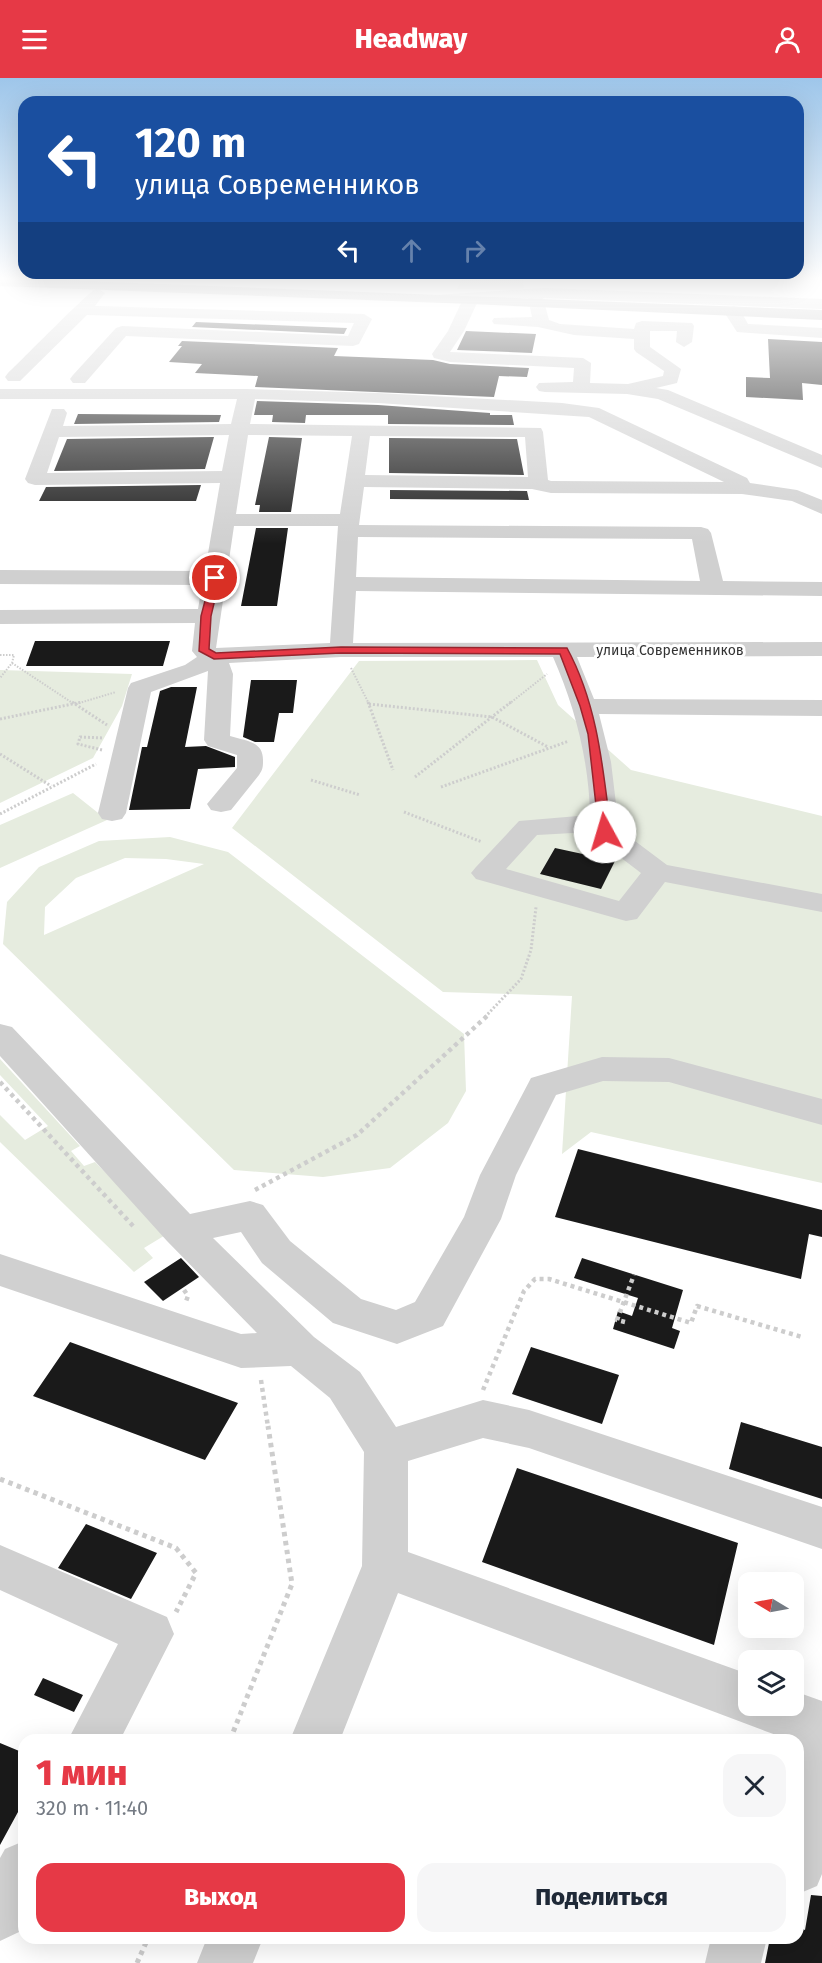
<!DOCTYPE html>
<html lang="ru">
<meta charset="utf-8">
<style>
body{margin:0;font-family:"Fira Sans",sans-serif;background:#f6f6f7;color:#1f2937;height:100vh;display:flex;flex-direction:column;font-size:22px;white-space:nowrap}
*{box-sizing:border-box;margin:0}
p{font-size:20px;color:#747a83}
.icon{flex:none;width:33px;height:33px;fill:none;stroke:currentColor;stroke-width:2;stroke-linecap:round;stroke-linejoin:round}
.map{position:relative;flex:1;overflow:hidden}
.sheet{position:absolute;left:18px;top:1656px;width:786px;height:210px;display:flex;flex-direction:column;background:#fff;border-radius:18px;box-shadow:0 6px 24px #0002}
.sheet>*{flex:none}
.hud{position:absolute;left:18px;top:18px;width:786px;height:183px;border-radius:18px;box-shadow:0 6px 24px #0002;background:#1a4fa0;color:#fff;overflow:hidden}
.needle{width:39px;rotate:280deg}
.controls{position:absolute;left:738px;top:1494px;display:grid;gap:12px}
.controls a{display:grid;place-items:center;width:66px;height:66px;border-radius:12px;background:#fff;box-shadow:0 6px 24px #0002;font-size:30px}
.pin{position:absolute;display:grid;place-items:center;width:51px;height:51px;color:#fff;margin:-26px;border:3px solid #fff;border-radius:50%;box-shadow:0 2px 6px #0007}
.me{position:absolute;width:66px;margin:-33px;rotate:354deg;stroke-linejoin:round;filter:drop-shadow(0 0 4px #0008)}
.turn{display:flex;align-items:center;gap:21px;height:126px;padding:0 18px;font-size:27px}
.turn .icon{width:78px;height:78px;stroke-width:2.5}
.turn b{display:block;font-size:42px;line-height:51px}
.lanes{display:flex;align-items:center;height:57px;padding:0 18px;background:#0003;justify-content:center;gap:30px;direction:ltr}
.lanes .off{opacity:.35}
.round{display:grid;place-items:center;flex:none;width:63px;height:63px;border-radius:18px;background:#f6f6f7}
.summary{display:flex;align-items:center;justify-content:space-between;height:102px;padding:0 18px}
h1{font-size:36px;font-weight:800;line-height:45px;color:#e63946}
.cta{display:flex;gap:12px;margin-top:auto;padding:12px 18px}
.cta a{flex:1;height:69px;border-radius:18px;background:#e63946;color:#fff;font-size:24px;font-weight:800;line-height:69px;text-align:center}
.cta a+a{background:#f6f6f7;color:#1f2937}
header{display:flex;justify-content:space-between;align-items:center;height:78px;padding:0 18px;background:#e63946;color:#fff;font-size:27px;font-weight:800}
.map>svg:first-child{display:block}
.green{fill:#e6ecdf;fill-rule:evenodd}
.building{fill:#1a1a1a}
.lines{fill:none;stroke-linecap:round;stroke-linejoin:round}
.path-far3{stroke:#cdcdcd;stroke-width:2;stroke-dasharray:1.5 1.5;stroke-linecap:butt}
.path-far2{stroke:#cdcdcd;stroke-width:3;stroke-dasharray:2 2;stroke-linecap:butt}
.path-far1{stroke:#cdcdcd;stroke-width:4.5;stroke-dasharray:4 4;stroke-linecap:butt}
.path{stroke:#cdcdcd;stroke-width:5;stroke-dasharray:4.5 4.5;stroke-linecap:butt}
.minor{fill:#d0d0d0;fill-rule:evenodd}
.major{fill:#ababab;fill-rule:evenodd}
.route{fill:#e63946;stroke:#96252e;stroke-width:1.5}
.labels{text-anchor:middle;stroke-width:6;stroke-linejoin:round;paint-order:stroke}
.far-street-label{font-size:14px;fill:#333;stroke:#fff}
</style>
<header><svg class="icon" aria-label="menu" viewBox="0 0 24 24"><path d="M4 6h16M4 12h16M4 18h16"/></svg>Headway<svg class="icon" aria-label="person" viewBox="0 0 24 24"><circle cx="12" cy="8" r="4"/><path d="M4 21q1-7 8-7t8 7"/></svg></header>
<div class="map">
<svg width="822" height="1885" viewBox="0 0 822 1885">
<rect width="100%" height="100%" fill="#fff"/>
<!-- green -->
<path class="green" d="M461,202H523L524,210L515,212L457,211Z
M537,582L558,627L631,692L822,738V1105L591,1054L562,1076L572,918L443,914L232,750L359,583Z
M0,592L132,596L122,628L93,680L0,725Z
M73,715L107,742L0,790V747Z
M170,759L228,774L464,956L466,1013L448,1045L390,1090L323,1099L234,1092L3,866L7,824L39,789L99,763ZM125,780L166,781L204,786L44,857L45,829L76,800Z
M0,981L80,1068L71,1073L84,1088L95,1084L167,1156L144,1170L153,1180L134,1194L0,1064V1037L25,1062L48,1048L0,997Z"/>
<!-- building -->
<path class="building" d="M196,244L347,250L344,256L192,249Z
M466,253L536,256L532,275L457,272Z
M768,261L822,264V307L802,305L803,322L746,319V299L770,300Z
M182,263L338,270L334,278L433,282L450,286L529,290L527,299L499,298L494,319L255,309L258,298L195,295L202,286L169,284L182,268H178Z
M257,323L378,327L490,335V337H512L514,347L388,346V337H306L305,345L272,344L273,337H254Z
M78,336L221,337L219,344L74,346Z
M214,359L205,391L54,393L67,361Z
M269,359L302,360L291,434H259L260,427H255Z
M389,360L517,361L524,397L389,395Z
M201,407L196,423H39L46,409Z
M390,412L527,413L529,422L390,421Z
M256,450H288L277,528H241Z
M35,563H170L163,588H26Z
M251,602H297L293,635H279L274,664H255L243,659Z
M171,609H197L185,669L206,668L235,679V689L198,691L190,731L129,732L142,669H147L160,613Z
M555,770L615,783L601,811L540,796Z
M578,1071L822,1132V1159L809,1156L801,1201L555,1139Z
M181,1180L199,1199L163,1223L144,1204Z
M582,1180L683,1212L672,1250L680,1253L674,1271L613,1251L618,1233L632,1238L638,1220L574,1200Z
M70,1264L238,1325L205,1382L33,1318Z
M531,1269L619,1297L602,1346L512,1316Z
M741,1344L822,1369V1421L729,1391Z
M517,1390L738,1465L714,1567L482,1484Z
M86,1446L157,1475L131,1521L58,1490Z
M43,1600L83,1617L74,1634L34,1617Z
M0,1665L24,1675V1723L0,1767Z
M811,1817L822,1818V1885H765L770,1860H798V1849L805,1852Z"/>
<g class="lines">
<!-- path-far3 -->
<path class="path-far3" d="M0,577H14L12,585L0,600
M12,585L74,626
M351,590L369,626
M76,626L116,614
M509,626L547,596"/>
<!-- path-far2 -->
<path class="path-far2" d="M72,624L107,647
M368,624L393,692
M369,626L492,639L548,669
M0,641L82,624
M102,672L78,666L80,659L103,660
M0,676L51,708
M415,699L511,624
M311,702L360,717
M441,709L569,663
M404,734L482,764
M0,736L96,686
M485,939L521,901L531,872L536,829"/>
<!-- path-far1 -->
<path class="path-far1" d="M0,1004L134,1149
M255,1112L357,1057L487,938
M184,1212L188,1218L185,1226
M625,1244L617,1242L634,1197
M261,1302L268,1349
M483,1312L524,1213L535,1201H549L691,1245L697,1228L802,1259"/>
<!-- path -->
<path class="path" d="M0,1401L176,1470L196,1495L176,1534
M230,1662L292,1506L268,1348
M137,1885L148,1860"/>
<!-- minor -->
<path class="minor" d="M97,210L105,215L95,228L364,236L372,241L359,266L353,268L126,258L85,305H73L70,301L73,297L116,250L122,248L348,258L354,245L87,237L20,303H8L5,299L8,295C20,284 90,212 97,210Z
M545,210L822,221V231L543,220L549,242L560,246L634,251L636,245L642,243L692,245L694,248L692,264L684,269L676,264L677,253H650V269L681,291L677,305L656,310L668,312L822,377V390L658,321L627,316L545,314L539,313L536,309L539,305L573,304L574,290L450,284L434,280L432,276L448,253L462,223H435L432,220L435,217ZM528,220L532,239L494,240L492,243L494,246L538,249L574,257L634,261V271L636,274L664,293L663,298L628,306L590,305L591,285L583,280L450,274L464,253L478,223Z
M734,228L739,230L748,246L822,250V260L737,254L726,237L729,230Z
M0,311H247L378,315L562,325L599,330L747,400L750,405L797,412L822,422V436L792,423L742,416L551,415L532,411L364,409L359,447L701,449L708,451L711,455L723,503L822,504V518L356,513L353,565L822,564V578L577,579L594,621L822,622V638L599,636L611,684L619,751L667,787L822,816V834L665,804L637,841L626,843L476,801L471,795L476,789L519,743L590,737C589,683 575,629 553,579H341L229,585L233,596L230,658C246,663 263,663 263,682C263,689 263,691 259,697L231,732L221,734L211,732L207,726L237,690V677L208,668L204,662L208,593L151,614L126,735L122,741L112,743L102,741L98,735L128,610L131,605L185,587L197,579L192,573L195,545L0,546V532L198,531L202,507L0,506V492L205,493L220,405L35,407L28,405L25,401L52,331H64L67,335L63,348L231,346L237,321H0ZM255,321L378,325L589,339L724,404L551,403L548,402L543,354L541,350L250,346ZM229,357L222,393L47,395L59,359ZM248,357L352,358L340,436H236ZM370,358L525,359L528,399L365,397ZM234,448H338L330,565L216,570ZM358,459L692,461L700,503L356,499ZM591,754L595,760L641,795L619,823L506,791L537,757Z
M0,946L12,949L190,1136L250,1123L263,1127L290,1163L361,1221L396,1232L415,1224L464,1139L480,1097L531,1000L602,979L669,980L822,1021V1047L669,1004L603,1003L556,1017L516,1097L501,1141L443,1248L397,1266L333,1245L262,1185L241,1154L213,1160L314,1259L360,1294L396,1349L483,1322L529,1332L822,1429V1471L529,1370L483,1360L408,1383V1474L748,1596V1628H794V1613L822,1623V1796L817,1808L798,1816V1677L802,1666L798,1665V1662H790L765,1653L398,1515L340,1662H290L362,1488L364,1374L330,1320L291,1288L241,1290L0,1208V1176L241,1256L257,1255L167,1163L0,978Z
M0,1467L167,1539L174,1556L120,1662H68L118,1566L0,1512Z
M24,1763V1846L19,1854L0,1863V1780L5,1771Z
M207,1860H263L253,1885H197Z
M711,1860H767L761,1885H705Z"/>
<!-- major -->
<path class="major" d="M0,202H59L822,232V242L471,226L0,208Z"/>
</g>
<!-- sky -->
<linearGradient id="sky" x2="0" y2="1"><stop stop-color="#9ec6ea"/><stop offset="0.43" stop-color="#fff"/><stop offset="1" stop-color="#fff" stop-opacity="0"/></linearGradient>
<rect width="822" height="466" fill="url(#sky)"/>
<!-- route -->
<path class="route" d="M215,497L220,500L211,538L209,571L216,575L341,569L567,570C598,627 603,691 611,754L605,758L599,754L588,656L580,628L560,576L341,575L214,581L199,573L201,538L211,500Z"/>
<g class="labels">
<!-- far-street labels -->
<g class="far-street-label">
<text x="670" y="577">улица Современников</text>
</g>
</g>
</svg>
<div class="controls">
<a><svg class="needle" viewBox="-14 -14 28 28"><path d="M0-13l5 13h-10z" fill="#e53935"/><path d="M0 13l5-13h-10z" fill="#747a83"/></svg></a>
<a><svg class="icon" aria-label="layers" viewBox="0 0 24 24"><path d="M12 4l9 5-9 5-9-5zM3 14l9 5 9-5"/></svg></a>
</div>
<div class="pin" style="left:215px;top:500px;background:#d93025"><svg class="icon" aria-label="arrive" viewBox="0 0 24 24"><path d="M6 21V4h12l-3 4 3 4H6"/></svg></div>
<svg class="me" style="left:605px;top:754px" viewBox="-20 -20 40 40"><circle r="19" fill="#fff"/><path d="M0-13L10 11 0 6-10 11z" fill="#e63946"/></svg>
<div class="hud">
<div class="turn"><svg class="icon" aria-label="left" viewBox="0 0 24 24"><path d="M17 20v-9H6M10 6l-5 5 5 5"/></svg><div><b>120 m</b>улица Современников</div></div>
<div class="lanes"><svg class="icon" aria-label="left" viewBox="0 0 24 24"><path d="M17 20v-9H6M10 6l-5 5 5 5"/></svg><svg class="icon off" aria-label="ahead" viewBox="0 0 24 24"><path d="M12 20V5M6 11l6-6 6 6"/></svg><svg class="icon off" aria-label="right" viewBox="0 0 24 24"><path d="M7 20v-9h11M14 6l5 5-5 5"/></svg></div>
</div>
<section class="sheet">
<div class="summary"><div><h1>1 мин</h1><p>320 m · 11:40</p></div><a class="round"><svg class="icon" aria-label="close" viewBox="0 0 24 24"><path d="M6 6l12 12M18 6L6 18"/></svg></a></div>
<div class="cta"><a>Выход</a><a>Поделиться</a></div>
</section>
</div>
